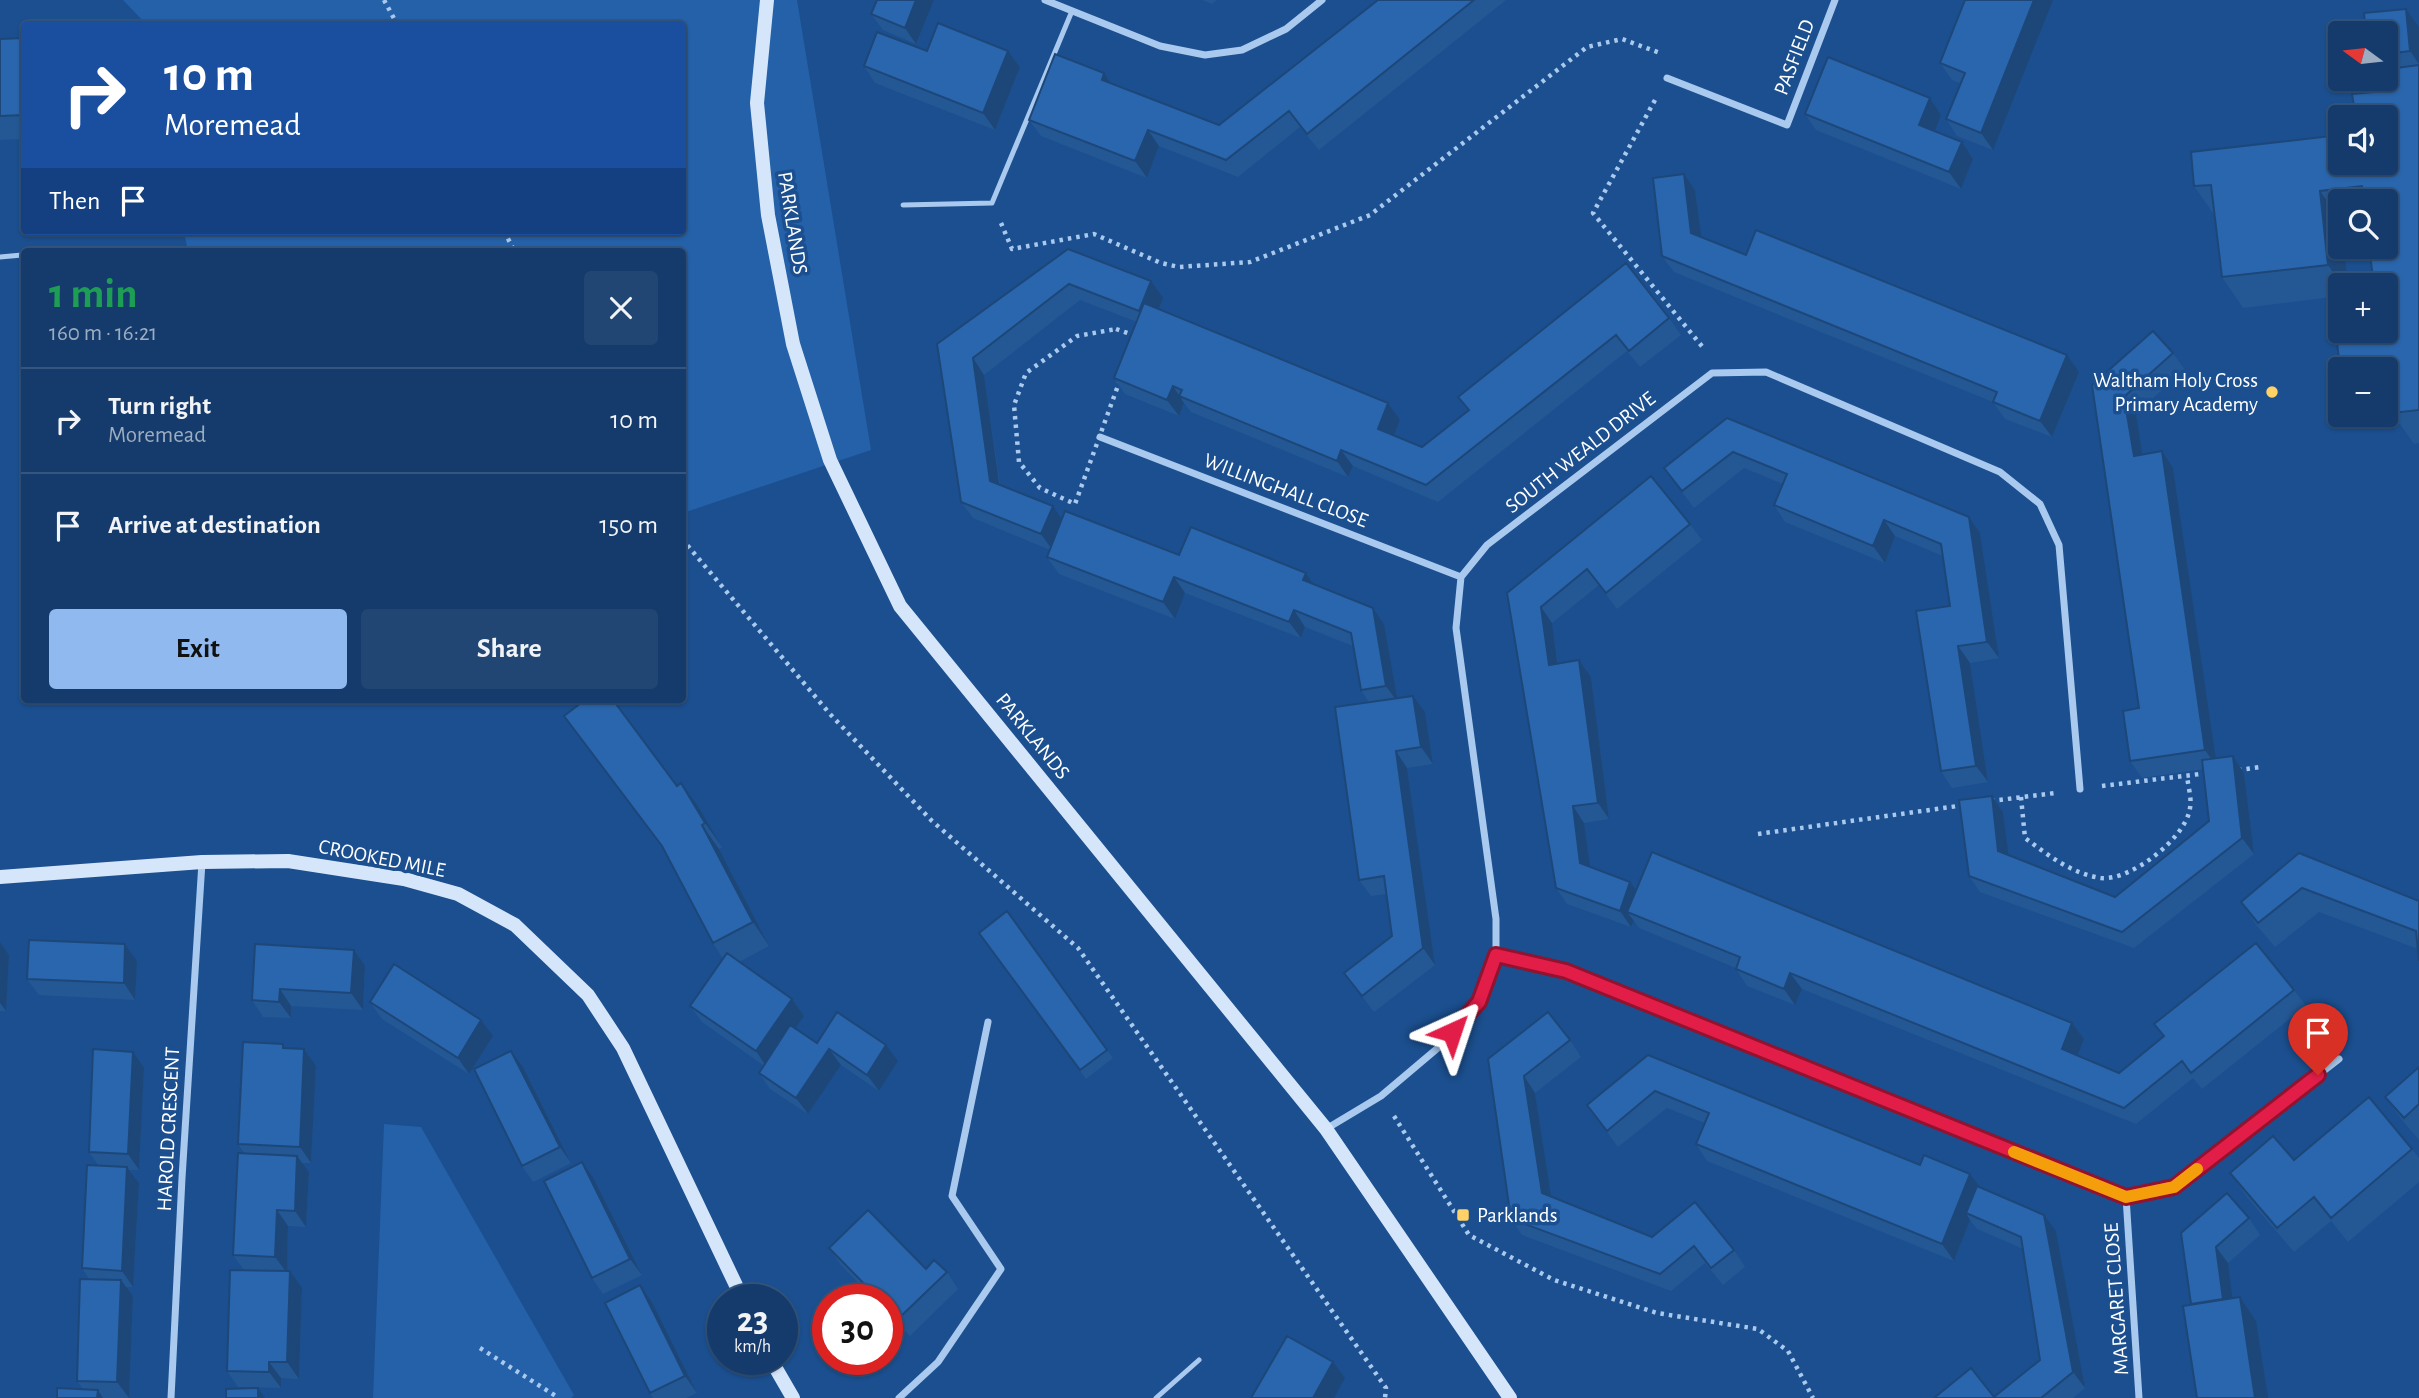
<!DOCTYPE html>
<meta charset="utf-8">
<style>
body{margin:0;font-family:"Alegreya Sans",sans-serif;background:#214673;color:#f1f3f6;height:100vh;display:flex;flex-direction:column;font-size:26px;white-space:nowrap}
*{box-sizing:border-box;margin:0}
p{font-size:23px;color:#9dadc1}
.icon{flex:none;width:38px;height:38px;fill:none;stroke:currentColor;stroke-width:2;stroke-linecap:round;stroke-linejoin:round}
.map{position:relative;flex:1;overflow:hidden}
.sheet{position:absolute;left:21px;top:248px;width:665px;height:455px;display:flex;flex-direction:column;background:#143b6b;border-radius:7px;box-shadow:0 2px 5px #0004,0 0 0 2px #33557e}
.sheet>*{flex:none}
.top-card{position:absolute;left:21px;top:21px;width:665px;height:214px;border-radius:7px;box-shadow:0 2px 5px #0004,0 0 0 2px #33557e;background:#1a4fa0;color:#fff;overflow:hidden}
.needle{width:46px;rotate:285deg}
.fabs{position:absolute;left:2328px;top:21px;display:grid;gap:14px}
.fabs a{display:grid;place-items:center;width:70px;height:70px;border-radius:7px;background:#143b6b;box-shadow:0 2px 5px #0004,0 0 0 2px #33557e;font-size:35px}
.speed{position:absolute;left:707px;top:1284px;display:flex;gap:14px;font-size:35px;font-weight:700;text-align:center}
.speed>*{display:grid;place-content:center;width:91px;height:91px;border-radius:50%;background:#143b6b;box-shadow:0 2px 5px #0004,0 0 0 2px #33557e;line-height:1}
.speed small{font-size:18px;font-weight:400}
.speed .limit{border:10px solid #d22;background:#fff;color:#111}
.pin{position:absolute;display:grid;place-items:center;width:60px;height:60px;color:#fff;margin:-72px -30px;border-radius:50% 50% 50% 0;rotate:-45deg;box-shadow:0 0 7px #0007}
.pin .icon{rotate:45deg}
.me{position:absolute;width:77px;margin:-38px;rotate:42deg;stroke-linejoin:round;filter:drop-shadow(0 0 5px #0008)}
.turn{display:flex;align-items:center;gap:24px;height:147px;padding:0 28px;font-size:32px}
.turn .icon{width:91px;height:91px;stroke-width:2.5}
.turn b{display:block;font-size:49px;line-height:60px}
.then{display:flex;align-items:center;height:66px;padding:0 28px;background:#0003;gap:14px;font-size:26px}
.round{display:grid;place-items:center;flex:none;width:74px;height:74px;border-radius:7px;background:#214673}
.summary{display:flex;align-items:center;justify-content:space-between;height:119px;padding:0 28px}
h1{font-size:42px;font-weight:600;line-height:52px;color:#1e9e55}
.primary-button{display:flex;gap:14px;margin-top:auto;padding:14px 28px}
.primary-button a{flex:1;height:80px;border-radius:7px;background:#90b9f0;color:#111;font-size:28px;font-weight:600;line-height:80px;text-align:center}
.primary-button a+a{background:#214673;color:#f1f3f6}
ul{padding:0;list-style:none}
li{display:flex;align-items:center;gap:21px;height:105px;padding:0 28px;border-top:2px solid #33557e}
li div{flex:1}
li b{display:block;font-size:26px}
li em{font-style:normal}
.map>svg:first-child{display:block}
.green{fill:#2461a8}
.lines{fill:none;stroke-linecap:round;stroke-linejoin:round}
.path{stroke:#a9c9ee;stroke-width:4.5;stroke-dasharray:3.5 5;stroke-linecap:butt}
.lane{stroke:#a9c9ee;stroke-width:5}
.street{stroke:#a9c9ee;stroke-width:7}
.secondary{stroke:#d6e6fa;stroke-width:14}
.wall{fill:#245895}
.shaded-wall{fill:#1d4779}
.building{fill:#2a66ad;stroke:#1d4779;stroke-width:2}
.route-casing{stroke:#92132f;stroke-width:18}
.route{stroke:#e11d48;stroke-width:12}
.slow{stroke:#f59e0b;stroke-width:12}
.poi-dot{fill:#ffd166;stroke:#1b4f8f;stroke-width:2.5}
.labels{text-anchor:middle;stroke-width:7;stroke-linejoin:round;paint-order:stroke}
.street-label{font-size:21px;fill:#fff;stroke:#1b4f8f}
.poi-label{font-size:21px;fill:#fff;stroke:#1b4f8f;text-anchor:end}
</style>
<div class="map">
<svg width="2419" height="1398" viewBox="0 0 2419 1398">
<rect width="100%" height="100%" fill="#1b4f8f"/>
<!-- green -->
<path class="green" d="M123,0H797L871,450L683,513L682,252H188L184,231H682V24H146Z
M384,1124L421,1127L574,1395L571,1398H373Z"/>
<g class="lines">
<!-- path -->
<path class="path" d="M384,0L397,24
M1655,100L1593,213L1705,350
M1001,223L1012,249L1094,234L1161,263L1179,267L1250,262L1370,215L1587,47L1622,39L1660,53
M504,231L515,252
M1116,329L1136,336L1075,504L1040,488L1019,462L1014,405L1026,373L1077,336Z
M682,539L830,714L932,821L1078,948L1386,1388L1385,1398
M2238,770L2261,767
M2102,786L2208,773
M2021,797L2025,838C2048,855 2072,874 2101,878C2131,881 2186,838 2190,808C2192,799 2188,786 2187,776
M1991,801L2055,793
M1758,834L1965,805
M1394,1116L1469,1235L1554,1280L1657,1313L1758,1329L1788,1351L1813,1398
M480,1348L559,1398"/>
<!-- lane -->
<path class="lane" d="M903,205L992,203L1072,11
M0,257L22,255
M1156,1398L1199,1360"/>
<!-- street -->
<path class="street" d="M1045,0L1160,46L1205,55L1242,50L1286,29L1322,0
M1667,78L1787,125L1835,0
M1100,437L1461,577
M1496,955L1566,970L2126,1197L2174,1187L2339,1059
M1326,1129L1381,1096L1439,1047L1479,1002L1496,955V919L1456,628L1461,577L1487,545L1712,373L1766,372L2000,472L2040,504L2059,545L2080,789
M2126,1197L2139,1398
M171,1398L182,1178L202,862
M899,1398L938,1362L1001,1269L952,1196L988,1022"/>
<!-- secondary -->
<path class="secondary" d="M767,0L757,103L768,215L793,344L830,460L900,606L1326,1129L1510,1398
M0,877L202,862L288,861L404,879L458,894L515,925L588,995L623,1048L743,1300
M771,1360L793,1398"/>
</g>
<!-- wall -->
<path class="wall" d="M877,0H934L916,44L883,30L871,14Z
M1202,0H1217L1212,4Z
M1378,0H1506L1319,150L1300,127L1238,177L1159,146L1147,178L1041,136L1029,120L1104,73L1111,83L1219,125Z
M1965,0L1993,150L1957,136L1946,119L1960,83L1952,80L1940,63Z
M2406,9L2419,27V443L2414,444L2400,424L2365,428L2355,415H2385V201H2340V247H2344L2348,285H2340V296L2243,308L2222,277L2215,216L2194,186L2340,163L2354,106L2373,92L2364,13Z
M24,38V139L0,140V39Z
M927,51H1008L1020,67L995,130L875,83L864,66Z
M1930,98L1941,115L1935,132L1962,142L1973,159L1961,189L1816,130L1805,114Z
M1684,174L1695,190L1701,237L1746,255L2079,372L2052,437L2005,419L1993,402L1674,272L1662,256Z
M1068,249L1163,298L1158,309L1388,403L1400,420L1394,435L1422,447L1468,411L1458,397L1626,263L1669,318L1681,335L1640,367L1627,351L1438,502L1353,466L1348,477L1191,412L1184,403L1179,416L1125,394L1114,378L1137,322L1080,300L984,375L1000,485L1062,519L1179,555L1306,573L1314,584L1373,608L1384,624L1397,698L1425,712L1433,764L1407,768L1435,965L1374,1012L1344,973L1392,936L1386,894L1371,896L1359,880L1369,702L1361,690L1353,646L1305,627L1301,638L1185,593L1175,619L1059,574L1047,557L1050,550L973,518L961,502L937,344Z
M2173,353L2185,370L2136,413L2142,454L2162,451L2173,468L2215,759L2233,756L2244,773L2254,854L2134,948L1980,892L1969,876L1992,796L2003,812L2008,855L2115,897L2209,821L2203,769L2142,778L2130,761L2139,708L2092,385Z
M1727,418L1969,517L1980,533L1999,658L1970,663L1988,782L1952,788L1941,771L1950,606L1943,556L1895,536L1885,563L1785,522L1774,505L1783,484L1744,468L1694,508L1664,468Z
M1690,524L1702,540L1617,609L1599,585L1552,623L1558,663L1579,660L1591,677L1609,819L1584,823L1590,867L1630,882L1636,890L2072,1023L2084,1039L2077,1055L2119,1073L2163,1037L2154,1024L2294,990L2306,1006L2202,1089L2193,1078L2136,1124L1802,989L1795,1005L1747,986L1736,969V968L1639,928L1634,921L1631,927L1567,904L1556,888L1507,593Z
M564,716L677,786L681,783L698,806L722,847L719,849L769,946L739,962L792,999L804,1016L795,1028L817,1043L898,1061L879,1091L841,1065L808,1114L770,1089L759,1073L763,1065L702,1022L690,1006L723,959L713,943L665,851Z
M2299,853L2419,901L2418,949L2319,912L2275,947L2257,926L2241,902Z
M1007,911L1113,1058L1086,1079L979,933Z
M0,942L9,955L6,1011H0Z
M125,944L137,961L135,1000L39,995L27,979Z
M255,944L365,966L363,1010L291,1006V1018L263,1017L252,1000Z
M370,1002L493,1036L469,1074L382,1019Z
M1570,1040L1581,1057L1535,1093L1551,1197L1652,1237L1734,1250L1745,1267L1723,1285L1705,1263L1671,1291L1522,1235L1511,1219L1488,1059Z
M286,1049H304L316,1066L311,1163H302L309,1172L306,1227L288,1226L287,1271L302,1288L299,1379L281,1378V1388L238,1387L227,1371L244,1270L233,1255L245,1154L238,1144Z
M1648,1055L1920,1165L1980,1188L2056,1231L2085,1388L2073,1398H1934L1994,1397L2040,1360L2023,1249L1977,1229L1970,1220L1954,1261L1707,1161L1696,1144L1705,1123L1667,1108L1618,1147L1587,1105Z
M523,1067L571,1163L533,1182L522,1166Z
M2419,1067V1140L2402,1120L2385,1097Z
M144,1068L139,1170H130L139,1183L133,1287H126L133,1296L129,1398H57L83,1389L77,1381L89,1279L82,1268L98,1165L89,1152Z
M2412,1149L2419,1158V1182L2348,1242L2331,1221L2294,1252L2247,1197L2230,1173L2294,1160Z
M594,1179L642,1275L603,1294L592,1278Z
M2249,1218L2260,1235L2228,1263L2232,1298L2256,1321L2191,1304L2181,1233Z
M829,1248L947,1272L958,1289L910,1336L887,1312V1300H875L841,1265Z
M640,1285L652,1302L697,1393L686,1398H653L650,1393Z"/>
<!-- shaded-wall -->
<path class="shaded-wall" d="M916,0H934L916,44L905,28Z
M2034,0H2053L1993,150L1981,133Z
M2406,9L2419,27V64L2410,51Z
M1008,51L1020,67L995,130L983,113Z
M2387,54L2408,84L2388,69Z
M1104,73L1116,90L1102,80Z
M1930,98L1941,115L1931,142L1919,125Z
M1148,130L1159,146L1147,178L1135,161Z
M1962,142L1973,159L1961,189L1949,172Z
M1684,174L1695,190L1703,249L1691,233Z
M2320,191L2340,220V247H2344L2348,285H2342L2328,265Z
M1151,281L1163,298L1151,328L1139,311Z
M2067,355L2079,372L2052,437L2040,421Z
M973,358L984,375L1001,497L990,481Z
M1173,386L1184,403L1179,416L1167,400Z
M2124,397L2136,413L2145,472L2134,456Z
M1388,403L1400,420L1390,445L1378,429Z
M1341,450L1353,466L1348,477L1337,461Z
M2162,451L2173,468L2217,767L2205,750Z
M1053,506L1064,523L1053,551L1041,534Z
M1969,517L1980,533L1999,658L1987,642Z
M1884,520L1895,536L1885,563L1873,546Z
M1306,573L1317,589L1303,580Z
M1174,577L1185,593L1175,619L1163,602Z
M1541,607L1552,623L1560,681L1549,665Z
M1373,608L1384,624L1398,703L1386,686Z
M1294,610L1305,627L1301,638L1289,622Z
M1958,646L1970,663L1988,782L1976,766Z
M1579,660L1591,677L1609,819L1598,803Z
M1413,696L1425,712L1433,764L1421,747Z
M1396,751L1407,768L1435,965L1423,948Z
M2233,756L2244,773L2254,854L2242,838Z
M681,783L698,806L722,847L705,823Z
M1992,796L2003,812L2010,867L1998,851Z
M1573,806L1584,823L1592,880L1580,863Z
M702,825L719,849L769,946L753,922Z
M1630,882L1642,898L1627,912L1634,921L1631,927L1620,911Z
M0,942L9,955L6,1011L0,1003Z
M125,944L137,961L135,1000L124,983Z
M354,950L365,966L363,1010L351,993Z
M1790,973L1802,989L1795,1005L1784,989Z
M280,989L291,1006V1018L279,1002Z
M792,999L804,1016L767,1068L756,1051Z
M481,1020L493,1036L469,1074L458,1058Z
M2072,1023L2084,1039L2073,1066L2062,1049Z
M886,1045L898,1061L879,1091L867,1075Z
M304,1049L316,1066L311,1163L300,1147Z
M829,1049L841,1065L808,1114L796,1098Z
M511,1051L523,1067L571,1163L560,1147Z
M133,1052L144,1068L139,1170L128,1154Z
M1524,1076L1535,1093L1553,1209L1542,1193Z
M297,1156L309,1172L306,1227L295,1211Z
M582,1162L594,1179L642,1275L630,1259Z
M127,1167L139,1183L133,1287L122,1271Z
M1970,1174L1982,1190L1966,1213L1970,1220L1954,1261L1942,1244Z
M277,1210L288,1226L287,1273L275,1257Z
M2044,1215L2056,1231L2085,1388L2073,1372Z
M2216,1247L2228,1263L2235,1318L2223,1302Z
M290,1271L302,1288L299,1379L287,1362Z
M121,1280L133,1296L129,1398L117,1382Z
M640,1285L652,1302L697,1393L685,1376Z
M2240,1297L2256,1321L2268,1398H2255Z
M269,1362L281,1378V1388L269,1372Z
M1333,1362L1345,1378L1334,1398H1313Z
M258,1388L265,1398H258Z
M98,1390L103,1398H97Z"/>
<!-- building -->
<path class="building" d="M877,0H916L905,28L871,14Z
M1378,0H1474L1307,134L1289,111L1226,160L1148,130L1135,161L1029,120L1055,54L1104,73L1102,80L1219,125Z
M1965,0H2034L1981,133L1946,119L1965,73L1940,63Z
M2406,9L2410,51L2387,54L2388,69L2419,65V410L2392,413L2390,392L2385,393V369H2340L2335,323L2340,322V331H2385V285H2374L2369,247H2385V201H2364L2362,186L2320,191L2328,265L2222,277L2211,185L2194,186L2191,152L2340,135V163H2385V117H2340V119L2339,108L2354,106L2352,94L2373,92L2371,79H2385V33H2366L2364,13Z
M938,23L1008,51L983,113L864,66L877,32L927,51Z
M24,38V115L0,116V39Z
M1828,57L1930,98L1919,125L1962,142L1949,172L1805,114Z
M1684,174L1691,233L1746,255L1756,230L2067,355L2040,421L1993,402L1997,392L1662,256L1653,178Z
M1068,249L1151,281L1139,311L1069,284L973,358L990,481L1053,506L1041,534L961,502L937,344Z
M1626,263L1669,318L1629,351L1616,335L1426,485L1341,450L1337,461L1179,396L1182,390L1173,386L1167,400L1114,378L1144,303L1388,403L1378,429L1422,447L1469,410L1458,397Z
M2153,331L2173,353L2124,397L2134,456L2162,451L2205,750L2130,761L2123,711L2139,708L2092,385Z
M1727,418L1969,517L1987,642L1958,646L1976,766L1941,771L1916,611L1950,606L1941,544L1884,520L1873,546L1774,505L1787,474L1733,452L1682,491L1664,468Z
M1651,476L1690,524L1606,593L1587,569L1541,607L1549,665L1579,660L1598,803L1573,806L1580,863L1630,882L1620,911L1556,888L1507,593Z
M1065,511L1179,555L1191,527L1306,573L1303,580L1373,608L1386,686L1361,690L1351,633L1294,610L1289,622L1174,577L1163,602L1047,557Z
M1413,696L1421,747L1396,751L1423,948L1362,996L1344,973L1392,936L1384,876L1359,880L1335,707Z
M585,700H613L677,786L681,783L705,823L702,825L753,922L713,943L662,846L564,716Z
M2233,756L2242,838L2122,932L1969,876L1959,800L1992,796L1998,851L2115,897L2209,821L2202,760Z
M1652,852L2072,1023L2062,1049L2119,1073L2164,1036L2154,1024L2256,943L2294,990L2191,1073L2182,1061L2124,1108L1790,973L1784,989L1736,969L1740,957L1627,912Z
M2299,853L2419,901V961L2416,931L2302,888L2258,923L2241,902Z
M1007,911L1107,1050L1080,1070L979,933Z
M29,940L125,944L124,983L27,979Z
M255,944L354,950L351,993L280,989L279,1002L252,1000Z
M727,953L792,999L756,1051L690,1006Z
M394,964L481,1020L458,1058L370,1002Z
M837,1012L886,1045L867,1075L829,1049L796,1098L759,1073L790,1025L817,1043Z
M1548,1012L1570,1040L1524,1076L1542,1193L1652,1237L1695,1202L1734,1250L1711,1268L1694,1246L1660,1274L1511,1219L1488,1059Z
M243,1042L283,1044V1048L304,1049L300,1147L238,1144Z
M93,1049L133,1052L128,1154L89,1152Z
M511,1051L560,1147L522,1166L474,1069Z
M1648,1055L1920,1165L1924,1155L1970,1174L1942,1244L1696,1144L1709,1113L1655,1091L1607,1131L1587,1105Z
M2419,1067V1104L2404,1118L2385,1097Z
M2369,1097L2412,1149L2331,1218L2314,1197L2277,1228L2230,1173L2273,1136L2294,1160Z
M238,1153L297,1156L295,1211L277,1210L275,1257L233,1255Z
M582,1162L630,1259L592,1278L544,1181Z
M87,1165L127,1167L122,1271L82,1268Z
M1977,1186L2044,1215L2073,1372L2041,1398H1934L1971,1368L1994,1397L2040,1360L2021,1237L1966,1213Z
M2227,1193L2249,1218L2216,1247L2223,1299L2191,1304L2181,1233Z
M868,1210L926,1269L934,1260L947,1272L898,1319L887,1308V1300H880L829,1248Z
M230,1270L290,1271L287,1362H269V1372L227,1371Z
M80,1279L121,1280L117,1382L77,1381Z
M640,1285L685,1376L650,1393L605,1303Z
M2240,1297L2255,1398H2197L2183,1306Z
M1287,1336L1333,1362L1313,1398H1251Z
M57,1388L98,1390L97,1398H57Z
M258,1388V1398H226V1389Z"/>
<g class="lines">
<!-- route casing -->
<g class="route-casing">
<path id="route" d="M1452,1032L1479,1002L1496,955L1566,971L2126,1197L2174,1187L2318,1075"/>
</g>
<!-- route -->
<use href="#route" class="route"/>
<!-- slow -->
<path class="slow" d="M2014,1152L2126,1197L2174,1187L2197,1169"/>
</g>
<!-- markers -->
<g class="poi-dot">
<circle cx="2272" cy="392" r="7"/>
<rect x="1456" y="1208" width="14" height="14" rx="3.5"/>
</g>
<g class="labels">
<!-- street labels -->
<g class="street-label">
<text transform="translate(1794 57) rotate(-69)" y="7">PASFIELD</text>
<text transform="translate(793 223) rotate(81)" y="7">PARKLANDS</text>
<text transform="translate(1580 452) rotate(-38)" y="7">SOUTH WEALD DRIVE</text>
<text transform="translate(1286 490) rotate(21)" y="7">WILLINGHALL CLOSE</text>
<text transform="translate(1033 736) rotate(51)" y="7">PARKLANDS</text>
<text transform="translate(382 858) rotate(11)" y="7">CROOKED MILE</text>
<text transform="translate(168 1129) rotate(-87)" y="7">HAROLD CRESCENT</text>
<text transform="translate(2116 1299) rotate(-94)" y="7">MARGARET CLOSE</text>
</g>
<!-- poi labels -->
<g class="poi-label">
<text x="2258" y="387">Waltham Holy Cross<tspan x="2258" dy="24">Primary Academy</tspan></text>
<text x="1477" y="1222" text-anchor="start">Parklands</text>
</g>
</g>
</svg>
<div class="fabs">
<a><svg class="needle" viewBox="-14 -14 28 28"><path d="M0-13l5 13h-10z" fill="#e53935"/><path d="M0 13l5-13h-10z" fill="#9dadc1"/></svg></a>
<a><svg class="icon" aria-label="sound" viewBox="0 0 24 24"><path d="M4 9h4l5-4v14l-5-4H4zM17 9q2 3 0 6"/></svg></a>
<a><svg class="icon" aria-label="search" viewBox="0 0 24 24"><circle cx="10" cy="10" r="6"/><path d="M15 15l6 6"/></svg></a>
<a>+</a>
<a>−</a>
</div>
<div class="speed"><div>23<small>km/h</small></div><div class="limit">30</div></div>
<div class="pin" style="left:2318px;top:1075px;background:#d93025"><svg class="icon" aria-label="arrive" viewBox="0 0 24 24"><path d="M6 21V4h12l-3 4 3 4H6"/></svg></div>
<svg class="me" style="left:1452px;top:1032px" viewBox="-20 -20 40 40"><path d="M0-17L14 15 0 8-14 15z" fill="#e11d48" stroke="#fff" stroke-width="4"/></svg>
<div class="top-card">
<div class="turn"><svg class="icon" aria-label="right" viewBox="0 0 24 24"><path d="M7 20v-9h11M14 6l5 5-5 5"/></svg><div><b>10 m</b>Moremead</div></div>
<div class="then">Then<svg class="icon" aria-label="arrive" viewBox="0 0 24 24"><path d="M6 21V4h12l-3 4 3 4H6"/></svg></div>
</div>
<section class="sheet">
<div class="summary"><div><h1>1 min</h1><p>160 m · 16:21</p></div><a class="round"><svg class="icon" aria-label="close" viewBox="0 0 24 24"><path d="M6 6l12 12M18 6L6 18"/></svg></a></div>
<ul>
<li><svg class="icon" aria-label="right" viewBox="0 0 24 24"><path d="M7 20v-9h11M14 6l5 5-5 5"/></svg><div><b>Turn right</b><p>Moremead</p></div><em>10 m</em></li>
<li><svg class="icon" aria-label="arrive" viewBox="0 0 24 24"><path d="M6 21V4h12l-3 4 3 4H6"/></svg><div><b>Arrive at destination</b></div><em>150 m</em></li>
</ul>
<div class="primary-button"><a>Exit</a><a>Share</a></div>
</section>
</div>
